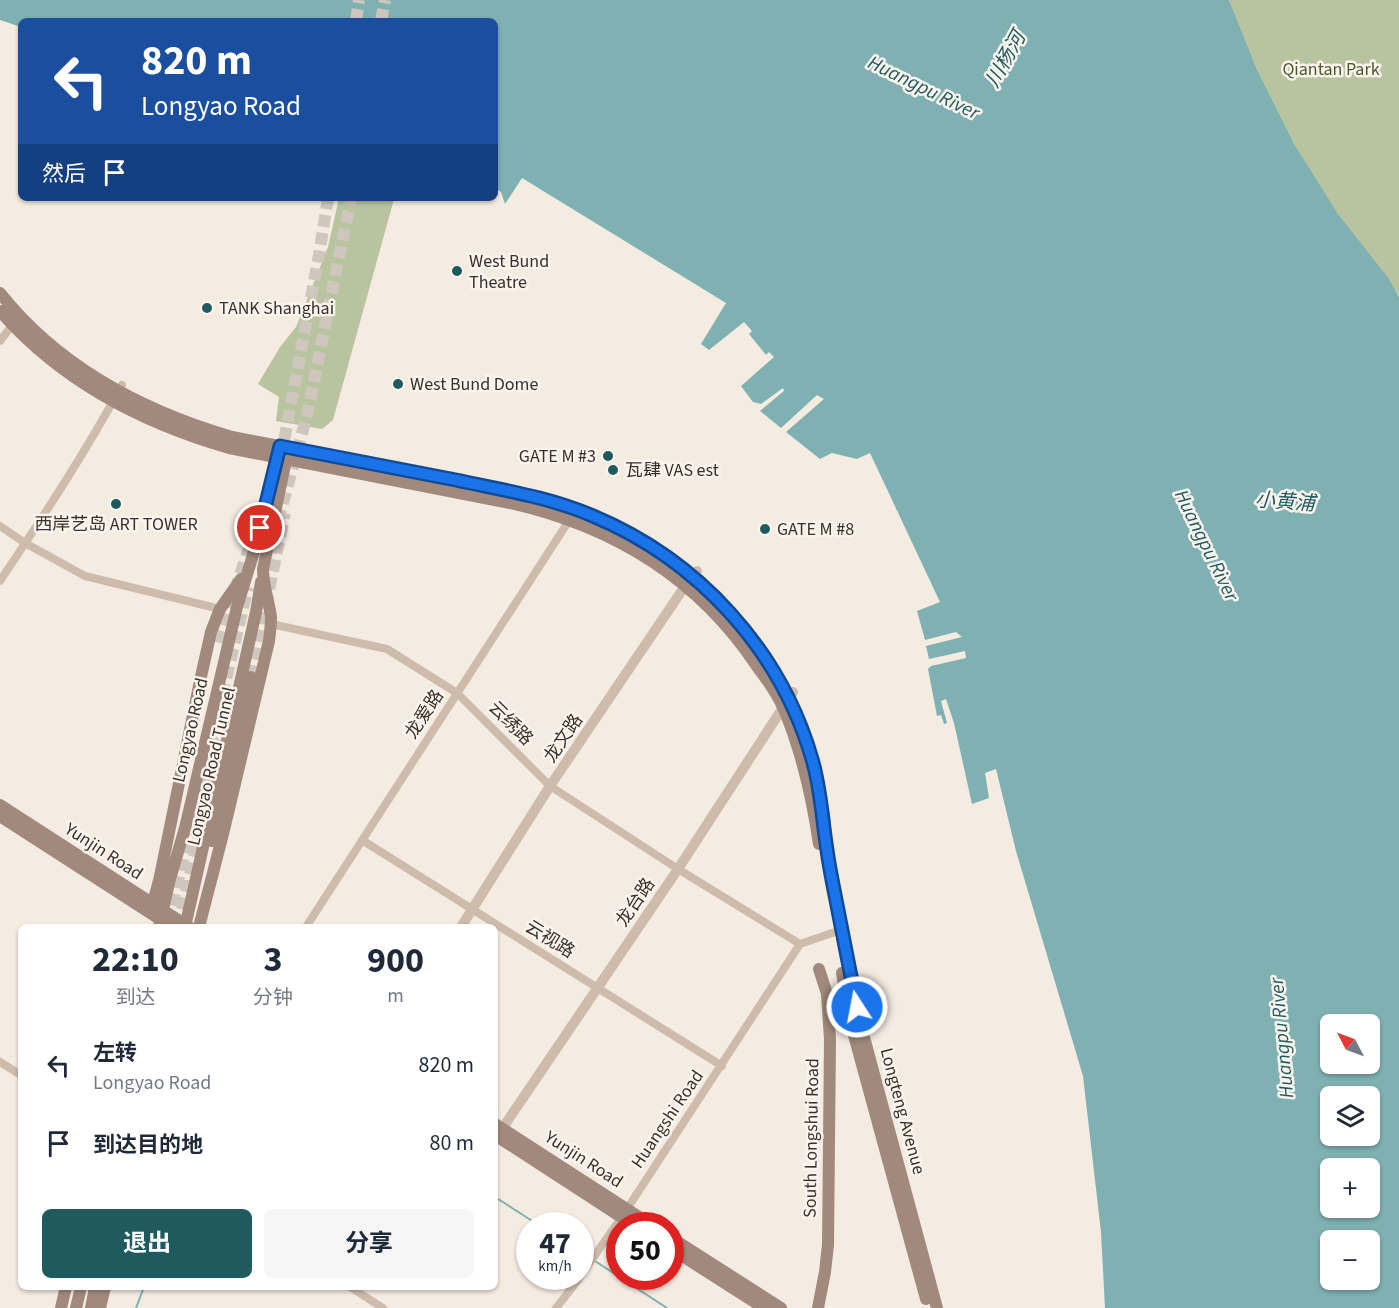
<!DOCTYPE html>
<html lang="zh">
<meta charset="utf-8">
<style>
body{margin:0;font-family:"Source Sans 3","Noto Sans SC",sans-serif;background:#f6f6f7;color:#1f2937;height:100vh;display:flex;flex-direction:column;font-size:22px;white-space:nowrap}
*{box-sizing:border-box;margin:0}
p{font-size:20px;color:#747a83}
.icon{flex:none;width:33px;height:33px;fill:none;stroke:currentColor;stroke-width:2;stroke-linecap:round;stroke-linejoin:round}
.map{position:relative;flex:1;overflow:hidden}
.sheet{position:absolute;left:18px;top:924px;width:480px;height:366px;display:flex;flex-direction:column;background:#fff;border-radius:9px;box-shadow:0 2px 4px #0004}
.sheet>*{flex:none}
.banner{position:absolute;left:18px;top:18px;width:480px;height:183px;border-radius:9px;box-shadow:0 2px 4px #0004;background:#1a4fa0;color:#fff;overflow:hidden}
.needle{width:39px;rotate:311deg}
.controls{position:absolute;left:1320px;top:1014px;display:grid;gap:12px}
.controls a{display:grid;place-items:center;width:60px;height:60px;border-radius:9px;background:#fff;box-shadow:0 2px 4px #0004;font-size:30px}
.speed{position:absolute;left:516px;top:1212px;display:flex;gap:12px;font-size:30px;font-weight:700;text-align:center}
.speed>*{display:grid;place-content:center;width:78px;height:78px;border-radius:50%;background:#fff;box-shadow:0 2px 4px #0004;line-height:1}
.speed small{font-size:15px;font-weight:400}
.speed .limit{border:9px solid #d22;background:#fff;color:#111}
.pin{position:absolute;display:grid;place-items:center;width:51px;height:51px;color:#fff;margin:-26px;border:3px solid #fff;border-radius:50%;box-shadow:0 2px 6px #0007}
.me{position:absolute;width:66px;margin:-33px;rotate:349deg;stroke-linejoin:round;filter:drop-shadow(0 0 4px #0008)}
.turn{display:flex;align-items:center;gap:21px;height:126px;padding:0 24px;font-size:27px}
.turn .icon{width:78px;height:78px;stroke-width:2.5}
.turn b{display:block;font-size:42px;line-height:51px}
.then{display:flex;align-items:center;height:57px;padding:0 24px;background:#0003;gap:12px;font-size:22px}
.eta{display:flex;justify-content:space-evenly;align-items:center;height:102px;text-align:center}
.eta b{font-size:36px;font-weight:700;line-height:42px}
.cta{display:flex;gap:12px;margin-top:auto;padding:12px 24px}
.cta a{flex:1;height:69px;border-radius:9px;background:#1f5a5e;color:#fff;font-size:24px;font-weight:700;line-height:69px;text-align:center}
.cta a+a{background:#f6f6f7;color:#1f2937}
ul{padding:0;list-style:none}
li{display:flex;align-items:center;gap:18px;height:78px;padding:0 24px}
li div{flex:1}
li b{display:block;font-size:22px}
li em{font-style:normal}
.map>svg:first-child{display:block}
.green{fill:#b8c4a0}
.water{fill:#7fb0b2;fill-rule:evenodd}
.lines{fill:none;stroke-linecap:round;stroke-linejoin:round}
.stream{stroke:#7fb0b2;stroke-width:2}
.secondary-tunnel{stroke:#cfc6bd;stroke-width:12;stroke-dasharray:12 6;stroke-linecap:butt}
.minor{stroke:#cdbbac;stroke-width:8}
.tertiary{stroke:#cdbbac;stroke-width:10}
.secondary{stroke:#a18a7d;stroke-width:12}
.route-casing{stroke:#114b97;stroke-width:15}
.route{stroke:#1a73e8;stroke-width:10}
.poi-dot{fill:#1f5a5e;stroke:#fbf5ee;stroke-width:2}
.labels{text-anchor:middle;stroke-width:5;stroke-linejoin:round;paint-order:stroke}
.park-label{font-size:18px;fill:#4a5a2e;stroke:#fbf5ee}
.poi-label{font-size:18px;fill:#3b302b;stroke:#fbf5ee;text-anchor:start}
.street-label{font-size:18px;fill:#3b302b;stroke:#fbf5ee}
.water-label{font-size:20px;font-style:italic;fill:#1f5a5e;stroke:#fbf5ee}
</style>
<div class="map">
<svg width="1399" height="1308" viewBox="0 0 1399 1308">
<rect width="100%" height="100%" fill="#f4ebe1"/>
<!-- green -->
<path class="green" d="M1229,0H1399V296C1383,269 1362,248 1344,223C1315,182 1289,138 1267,93C1253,63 1241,31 1229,0Z
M339,198H406L405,201L394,199L333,420L322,429L276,421L279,397L258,384L280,347L296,327L328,247Z"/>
<!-- water -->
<path class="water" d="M0,0H1229L1257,70L1294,144L1338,214L1389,279L1399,297V1308H1105L1101,1232L1083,1076L1016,851L996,769L985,773L989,798L972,804L954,723L946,699L941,701L947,723L944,724L941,715L937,716L928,669L931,666L966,658L965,651L929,659L926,646L962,637L956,632L925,640L917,611L940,602L870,453L857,459L832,453L820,459L786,432L824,399L817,395L781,428L760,411L784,391L783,388L761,404L753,402L741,386L774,357L769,352L766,355L749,334L752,331L744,322L709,350L701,344L726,303L522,178L505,204L501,192L495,188V21H21V27L0,20ZM1330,1024H1370V1064H1330ZM1330,1096H1370V1136H1330ZM1330,1168H1370V1208H1330ZM1330,1240H1370V1280H1330Z"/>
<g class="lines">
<!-- stream -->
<path class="stream" d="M495,1197L540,1226
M580,1252L591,1258
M595,1261L667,1308
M136,1308L144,1287"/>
<!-- secondary-tunnel -->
<path class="secondary-tunnel" d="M356,21L359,0
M381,21L385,0
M281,457L319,255L328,198
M278,521L307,415L351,198
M220,643L231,602L257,524
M251,677L285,513
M168,923L248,587
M178,927L222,735"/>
<!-- minor -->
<path class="minor" d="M0,341L12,325
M0,526L25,543L85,576L220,609
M0,581C43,517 85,453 122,385
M271,624L387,649L457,693L550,786L678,869L800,944
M362,840L722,1066
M306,927L570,519
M0,1062L21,1075
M350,1287L383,1308
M556,1308L575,1284L627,1209L800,944L835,932"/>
<!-- tertiary -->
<path class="tertiary" d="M461,927L550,786L685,586L697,571
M502,1129L678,869L793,692"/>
<!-- secondary -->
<path class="secondary" d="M0,293C58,366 143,411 232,437L513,491L545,499L593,516L623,530L658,551L690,574L725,607L750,635L771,666L800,724L813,761L824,816L827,849L861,1026L937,1308
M0,311C60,380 142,423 229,448L510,503C612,526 697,577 756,665C766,678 776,692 783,707C802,751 812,797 819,844
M0,805L189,927
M0,816L172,927
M212,841L251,677
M160,876L200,681L211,632L220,609L241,579
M153,903L162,869
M159,927L170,879L185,828L237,607L257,542L279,450
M185,927L256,612L261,582
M199,927L223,834L269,641C270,633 271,625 271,617C269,601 263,586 263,569L288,451
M842,973L852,1028L926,1299
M495,1124L653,1226
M495,1135L635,1226
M670,1237L781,1308
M670,1248L764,1308
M61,1308L66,1287
M76,1308L81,1287
M91,1308L95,1287
M100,1308L105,1287
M818,1308L825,1272L828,1245L830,1039L827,994L819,969"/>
</g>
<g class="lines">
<!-- route casing -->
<g class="route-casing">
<path id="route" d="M260,528L280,446C339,457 397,469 456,480C502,490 549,497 593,516C698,560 780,649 812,759C821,789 822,819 827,850C829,865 832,880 835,895C842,932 850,970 857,1007"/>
</g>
<!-- route -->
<use href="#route" class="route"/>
</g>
<!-- markers -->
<g class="poi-dot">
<circle cx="457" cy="271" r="6"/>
<circle cx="207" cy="308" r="6"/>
<circle cx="398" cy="384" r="6"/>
<circle cx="608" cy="456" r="6"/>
<circle cx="613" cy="470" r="6"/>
<circle cx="116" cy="504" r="6"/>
<circle cx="765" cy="529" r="6"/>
</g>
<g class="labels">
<!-- park labels -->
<g class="park-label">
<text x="1331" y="75">Qiantan Park</text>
</g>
<!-- poi labels -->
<g class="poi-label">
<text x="469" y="267">West Bund<tspan x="469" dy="21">Theatre</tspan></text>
<text x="219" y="314">TANK Shanghai</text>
<text x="410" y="390">West Bund Dome</text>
<text x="596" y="462" text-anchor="end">GATE M #3</text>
<text x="625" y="476">瓦肆 VAS est</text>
<text x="116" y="530" text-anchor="middle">西岸艺岛 ART TOWER</text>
<text x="777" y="535">GATE M #8</text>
</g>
<!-- street labels -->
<g class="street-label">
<text transform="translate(424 714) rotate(-57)" y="6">龙爱路</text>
<text transform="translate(511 723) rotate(45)" y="6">云绣路</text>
<text transform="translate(190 730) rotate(-77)" y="6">Longyao Road</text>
<text transform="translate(563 738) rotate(-56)" y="6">龙文路</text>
<text transform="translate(211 766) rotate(-77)" y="6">Longyao Road Tunnel</text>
<text transform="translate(104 851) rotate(33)" y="6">Yunjin Road</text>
<text transform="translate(635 902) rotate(-56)" y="6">龙台路</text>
<text transform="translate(550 939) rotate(32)" y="6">云视路</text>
<text transform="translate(903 1111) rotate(75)" y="6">Longteng Avenue</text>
<text transform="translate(667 1119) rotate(-56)" y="6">Huangshi Road</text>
<text transform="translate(811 1138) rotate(-89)" y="6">South Longshui Road</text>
<text transform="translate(584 1159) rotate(33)" y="6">Yunjin Road</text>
</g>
<!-- water labels -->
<g class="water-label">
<text transform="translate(1005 59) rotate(-61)" y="7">川杨河</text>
<text transform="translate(924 87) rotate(26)" y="7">Huangpu River</text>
<text transform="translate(1285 501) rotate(4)" y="7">小黄浦</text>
<text transform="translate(1207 545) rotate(64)" y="7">Huangpu River</text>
<text transform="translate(1281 1038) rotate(-95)" y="7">Huangpu River</text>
</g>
</g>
</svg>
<div class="controls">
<a><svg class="needle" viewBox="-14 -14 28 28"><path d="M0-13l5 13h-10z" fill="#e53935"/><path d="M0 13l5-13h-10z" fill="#747a83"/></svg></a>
<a><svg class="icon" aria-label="layers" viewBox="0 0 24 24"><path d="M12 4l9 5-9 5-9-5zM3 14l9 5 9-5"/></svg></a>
<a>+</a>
<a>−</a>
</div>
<div class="speed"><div>47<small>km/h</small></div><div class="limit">50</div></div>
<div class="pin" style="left:260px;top:528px;background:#d93025"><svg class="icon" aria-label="arrive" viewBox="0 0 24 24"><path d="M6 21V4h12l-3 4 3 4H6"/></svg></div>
<svg class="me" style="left:857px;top:1007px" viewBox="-20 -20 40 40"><circle r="17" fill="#1a73e8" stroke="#fff" stroke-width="3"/><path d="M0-11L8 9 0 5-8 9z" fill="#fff"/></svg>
<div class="banner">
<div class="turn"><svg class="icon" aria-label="left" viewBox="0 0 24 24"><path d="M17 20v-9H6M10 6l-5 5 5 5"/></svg><div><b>820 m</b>Longyao Road</div></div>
<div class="then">然后<svg class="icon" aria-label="arrive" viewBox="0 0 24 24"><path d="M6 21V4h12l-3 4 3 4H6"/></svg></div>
</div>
<section class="sheet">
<div class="eta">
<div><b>22:10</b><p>到达</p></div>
<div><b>3</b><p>分钟</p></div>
<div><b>900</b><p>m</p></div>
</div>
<ul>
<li><svg class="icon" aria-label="left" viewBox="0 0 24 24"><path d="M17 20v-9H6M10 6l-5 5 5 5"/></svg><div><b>左转</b><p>Longyao Road</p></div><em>820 m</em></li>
<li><svg class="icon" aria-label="arrive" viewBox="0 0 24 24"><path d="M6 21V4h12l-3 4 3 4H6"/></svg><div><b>到达目的地</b></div><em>80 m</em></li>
</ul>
<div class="cta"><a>退出</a><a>分享</a></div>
</section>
</div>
